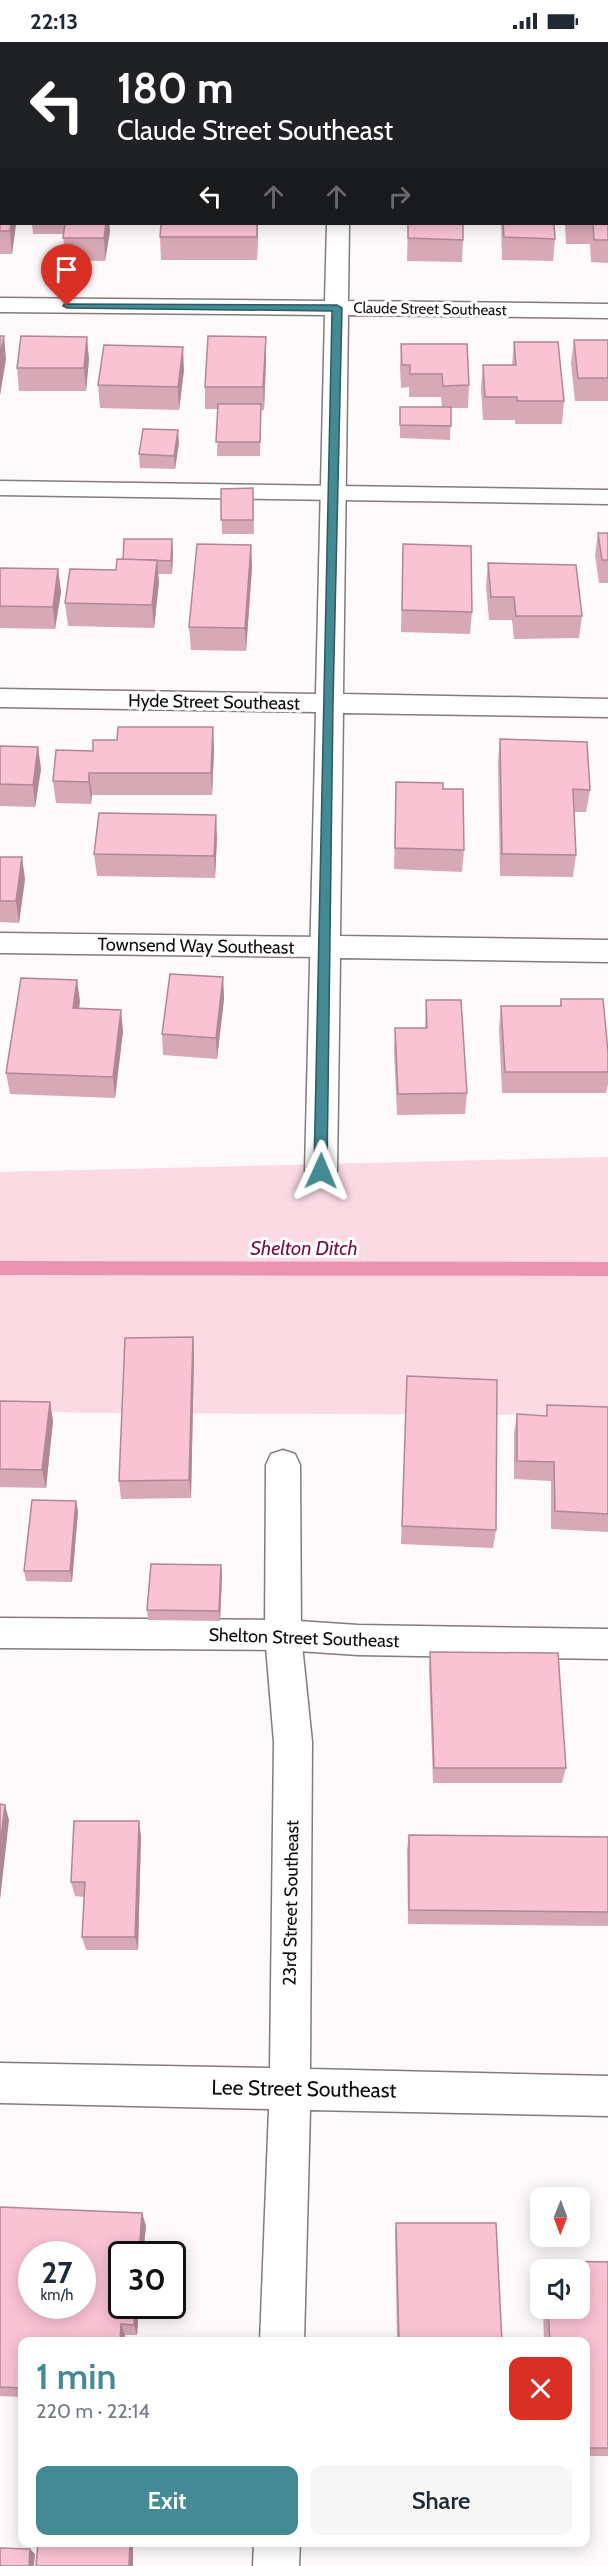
<!DOCTYPE html>
<meta charset="utf-8">
<style>
body{margin:0;font-family:Cabin,sans-serif;background:#f6f6f7;color:#1f2937;height:100vh;display:flex;flex-direction:column;font-size:22px;white-space:nowrap}
*{box-sizing:border-box;margin:0}
p{font-size:20px;color:#747a83}
.icon{flex:none;width:33px;height:33px;fill:none;stroke:currentColor;stroke-width:2;stroke-linecap:round;stroke-linejoin:round}
.map{position:relative;flex:1;overflow:hidden}
.sheet{position:absolute;left:18px;top:2295px;width:572px;height:210px;display:flex;flex-direction:column;background:#fff;border-radius:12px;box-shadow:0 3px 15px #0003}
.sheet>*{flex:none}
.top-card{position:absolute;left:0px;top:0px;width:609px;height:183px;box-shadow:0 3px 15px #0003;background:#202124;color:#fff;overflow:hidden}
.needle{width:39px;rotate:181deg}
.fabs{position:absolute;left:530px;top:2145px;display:grid;gap:12px}
.fabs a{display:grid;place-items:center;width:60px;height:60px;border-radius:12px;background:#fff;box-shadow:0 3px 15px #0003;font-size:30px}
.speed{position:absolute;left:18px;top:2199px;display:flex;gap:12px;font-size:30px;font-weight:700;text-align:center}
.speed>*{display:grid;place-content:center;width:78px;height:78px;border-radius:50%;background:#fff;box-shadow:0 3px 15px #0003;line-height:1}
.speed small{font-size:15px;font-weight:400}
.speed .limit{border:3px solid #111;border-radius:9px;background:#fff;color:#111}
.pin{position:absolute;display:grid;place-items:center;width:51px;height:51px;color:#fff;margin:-62px -26px;border-radius:50% 50% 50% 0;rotate:-45deg;box-shadow:0 0 6px #0007}
.pin .icon{rotate:45deg}
.me{position:absolute;width:66px;margin:-33px;rotate:1deg;stroke-linejoin:round;filter:drop-shadow(0 0 4px #0008)}
.turn{display:flex;align-items:center;gap:21px;height:126px;padding:0 18px;font-size:27px}
.turn .icon{width:78px;height:78px;stroke-width:2.5}
.turn b{display:block;font-size:42px;line-height:51px}
.lanes{display:flex;align-items:center;height:57px;padding:0 18px;background:#0003;justify-content:center;gap:30px;direction:ltr}
.lanes .off{opacity:.35}
.round{display:grid;place-items:center;flex:none;width:63px;height:63px;border-radius:12px;background:#f6f6f7}
.overview{display:flex;align-items:center;justify-content:space-between;height:102px;padding:0 18px}
h1{font-size:36px;font-weight:600;line-height:45px;color:#448a94}
.primary-button{display:flex;gap:12px;margin-top:auto;padding:12px 18px}
.primary-button a{flex:1;height:69px;border-radius:12px;background:#448a94;color:#fff;font-size:24px;font-weight:600;line-height:69px;text-align:center}
.primary-button a+a{background:#f6f6f7;color:#1f2937}
.status{display:flex;justify-content:space-between;align-items:center;height:42px;padding:0 30px;background:#fff;direction:ltr}
.status svg{height:16px;fill:currentColor}
.map>svg:first-child{display:block}
.green{fill:#fcdae4}
.lines{fill:none;stroke-linecap:round;stroke-linejoin:round}
.stream{fill:#ea93b1;fill-rule:evenodd}
.lane-casing{stroke:#837b7e;stroke-width:3}
.street-casing{stroke:#837b7e;stroke-width:3}
.lane{fill:#fff;fill-rule:evenodd}
.street{fill:#fff;fill-rule:evenodd}
.wall{fill:#d7a8b6}
.shaded-wall{fill:#af8894}
.building{fill:#fac3d4;stroke:#af8894;stroke-width:1.5;fill-rule:evenodd}
.route{fill:#448a94;stroke:#2c5a60;stroke-width:1.5}
.labels{text-anchor:middle;stroke-width:6;stroke-linejoin:round;paint-order:stroke}
.far-street-label{font-size:15px;fill:#0f0c0d;stroke:#fff}
.street-label{font-size:18px;fill:#0f0c0d;stroke:#fff}
.water-label{font-size:20px;font-style:italic;fill:#771143;stroke:#fff}
.near-street-label{font-size:21px;fill:#0f0c0d;stroke:#fff}
</style>
<div class="status"><b>22:13</b><svg viewBox="0 0 49 12"><path d="M0 12V9h3v3zM5 12V6h3v6zM10 12V3h3v9zM15 12V0h3v12zM26 1h20v11H26zM47 4h2v5h-2z"/></svg></div>
<div class="map">
<svg width="608" height="2524" viewBox="0 0 608 2524">
<rect width="100%" height="100%" fill="#fef9fa"/>
<!-- green -->
<path class="green" d="M608,1115V1373L84,1371L0,1367V1130Z"/>
<g class="lines">
<!-- stream -->
<path class="stream" d="M0,1219L608,1220V1234L0,1233Z"/>
<!-- lane casing -->
<g class="lane-casing">
<path id="lane" d="M441,0H460L461,2H442Z
M0,104H2V116H0Z
M0,439L608,448V462L0,453Z
M0,891L324,895L333,898L337,905L333,912L324,915L0,911Z
M0,1576L283,1578L358,1583L608,1587V1617L358,1613L283,1608L0,1606Z"/>
</g>
<!-- street casing -->
<g class="street-casing">
<path id="street" d="M331,0H351V2H331Z
M327,182H349L348,259L608,262V276L348,273L343,652L608,657V675L343,671L340,894L608,898V920L340,916L337,1129L332,1138L321,1142L310,1138L305,1129L316,670L0,665V647L316,652L325,273L0,270V256L325,259Z
M283,1408L295,1412L300,1423L301,1593L312,1700L310,2027L608,2034V2074L310,2068L304,2300H260L269,2067L0,2061V2021L270,2026L274,1700L265,1593L266,1423L271,1412Z
M254,2500H300L299,2524H253Z"/>
</g>
<!-- lane -->
<use href="#lane" class="lane"/>
<!-- street -->
<use href="#street" class="street"/>
</g>
<!-- wall -->
<path class="wall" d="M0,0L2,2V34H0Z
M537,0H608V36V2H537Z
M0,157L2,182H16L12,212H0Z
M608,171V221L591,220L590,202H566L565,182H608Z
M32,182H109L110,189L105,219L65,218L63,192H33Z
M258,182L257,218H161L160,195Z
M408,182L463,198L462,220L407,219Z
M501,182H554L555,197L553,219L502,218Z
M574,298H608V359H575L571,321Z
M514,300L564,359L562,382H515V378H483L481,346L483,323H512Z
M401,302L469,343L468,366H451L450,398L400,396V365H442L441,355H409V345L401,346L400,325Z
M89,317L86,349H19L17,326Z
M266,318L264,368H261L260,414H217L218,367H205V345Z
M184,328L179,368L100,366L98,343Z
M179,401L175,427L140,426L139,412Z
M253,446L254,492H222L221,447Z
M598,491H608V541H599L595,513Z
M403,502L472,570L470,592L401,590Z
M251,503L252,525L246,609L191,608L189,585Z
M173,511L172,532H158L159,540L154,586L68,584L65,561L116,528L123,517Z
M488,521L582,574L579,596L514,597L512,578H489L486,544Z
M0,526L58,527L61,550L55,587L0,586Z
M500,697L590,748L586,770H574L576,813L573,835L500,834L498,720Z
M117,698L214,707L212,753H92L91,762L56,761L53,739L93,709Z
M0,704L38,705L41,727L35,765L0,764Z
M396,740L464,808L462,830L394,827Z
M217,795L215,836L97,834L94,812Z
M0,815L25,837L19,881L0,880Z
M223,935L224,957L217,1017L163,1013L162,992Z
M561,957L608,1010V1042L606,1051H502L499,986L501,964H560Z
M426,958L467,1051L465,1072L397,1073L394,1008L395,986H425Z
M80,959L79,966L123,989L115,1056L10,1052L6,1031Z
M193,1295L194,1314L191,1456L121,1457L119,1439Z
M407,1334L496,1488L493,1506L401,1502Z
M0,1359L50,1360L53,1379L46,1446L0,1445Z
M547,1363L608,1365V1490L551,1487V1439L514,1437V1391L517,1372L546,1374Z
M78,1469L72,1540L26,1539L24,1529Z
M221,1523L222,1534L220,1579L148,1578L147,1568Z
M430,1610L566,1726L562,1741H433L429,1627Z
M409,1793L608,1795V1884L408,1882L407,1807Z
M141,1794L138,1908H86L82,1895L84,1855L75,1854L71,1840Z
M0,2165L142,2171L146,2184L143,2212H122L139,2264L137,2293H125L124,2300H22V2355L0,2354Z
M396,2181L502,2300H397L395,2191Z
M546,2219L608,2220V2414H585V2300H544L543,2266H579V2228H543Z"/>
<!-- shaded-wall -->
<path class="shaded-wall" d="M11,182H16L12,212L10,189Z
M106,182H109L110,189L105,219L104,196Z
M257,182H258L257,218Z
M4,294L6,317L0,354V315Z
M87,295L89,317L86,349L84,326Z
M266,295V318L264,368L263,345Z
M183,305L184,328L179,368L178,345Z
M178,388L179,401L175,427L174,414Z
M172,497L173,511L172,532L171,519Z
M251,503L252,525L246,609L245,586Z
M157,518L159,540L154,586L152,563Z
M58,527L61,550L55,587L53,565Z
M213,685L214,707L212,753L211,731Z
M38,705L41,727L35,765L33,743Z
M89,731L92,753L91,762L89,740Z
M216,773L217,795L215,836L214,814Z
M22,815L25,837L19,881L16,859Z
M223,935L224,957L217,1017L216,996Z
M77,938L80,959L76,987L73,966Z
M121,968L123,989L115,1056L113,1035Z
M193,1295L194,1314L191,1456L189,1438Z
M50,1360L53,1379L46,1446L42,1428Z
M76,1459L78,1469L72,1540L70,1529Z
M221,1523L222,1534L220,1579L219,1569Z
M5,1763L9,1778L0,1858V1804Z
M139,1779L141,1794L138,1908L135,1895Z
M142,2171L146,2184L143,2212H139Z
M135,2264H139L137,2293L134,2283Z
M121,2282L125,2293L124,2300H120Z
M130,2500H133V2524H129Z
M30,2507L35,2512L34,2524H29Z"/>
<!-- building -->
<path class="building" d="M0,0H34L33,2H2V21H0Z
M54,0H127V2H54Z
M140,0H212V2H139Z
M238,0H284V2H238Z
M543,0H586L585,2H542Z
M0,157H2V182H11L10,189H0Z
M608,171V198H594L593,182H608Z
M65,182H106L104,196H63Z
M161,182H257V195H160Z
M408,182H463V198L408,196Z
M503,182H554L555,197L504,195Z
M0,294H4L0,315Z
M21,294L87,295L84,326H17Z
M208,294L266,295L263,345H205Z
M574,298H608V336H578Z
M514,300H558L564,359H517V355H485L483,323H516Z
M401,302H467L469,343L443,344L442,332H410V323H402Z
M104,303L183,305L178,345L98,343Z
M218,362H261L260,400H216Z
M400,365H451V384L400,383Z
M143,387L178,388L174,414L139,412Z
M253,446V478H221V447Z
M598,491H608V518H602Z
M124,497H172L171,519L123,517Z
M197,502L251,503L245,586L189,585Z
M403,502L471,504L472,570L402,568Z
M117,517L157,518L152,563L65,561L70,527L116,528Z
M488,521L576,523L582,574H516L514,555H491Z
M0,526L58,527L53,565L0,564Z
M118,685H213L211,731H89V740L53,739L56,708L93,709V698H117Z
M500,697L587,700L590,748L573,747L576,813L502,812Z
M0,704L38,705L33,743L0,742Z
M396,740L443,741V747H463L464,808L395,806Z
M99,771L216,773L214,814L94,812Z
M0,815H22L16,859H0Z
M170,932L223,935L216,996L162,992Z
M21,936L77,938L73,966L121,968L113,1035L6,1031Z
M561,957H603L608,1010V1030H505L501,964H561Z
M426,958H461L467,1051L398,1052L395,986H427Z
M193,1295L189,1438L119,1439L125,1296Z
M407,1334L497,1338L496,1488L402,1484Z
M0,1359L50,1360L42,1428L0,1427Z
M547,1363L608,1365V1472L555,1469L554,1420L517,1419V1372L547,1374Z
M32,1458L76,1459L70,1529H24Z
M151,1522L221,1523L219,1569L147,1568Z
M430,1610L558,1611L566,1726H434Z
M0,1762L5,1763L0,1804Z
M74,1779H139L135,1895H82L85,1840H71Z
M409,1793L608,1795V1870L409,1868Z
M0,2165L142,2171L139,2212H122V2264H135L134,2283L121,2282L120,2300H22V2346L0,2345ZM32,2212H82V2264H32Z
M396,2181H496L502,2300H399Z
M546,2219L608,2220V2406H585V2300H550L548,2266H579V2228H546Z
M38,2500H130L129,2524H36Z
M0,2506L30,2507L29,2524H0Z"/>
<!-- route -->
<path class="route" d="M64,262L337,263L342,266L333,661L327,1129L321,1134L314,1129L332,269L67,266L63,264Z"/>
<g class="labels">
<!-- far-street labels -->
<g class="far-street-label">
<text transform="translate(430 267) rotate(1)" y="5">Claude Street Southeast</text>
</g>
<!-- street labels -->
<g class="street-label">
<text transform="translate(214 660) rotate(1)" y="6">Hyde Street Southeast</text>
<text transform="translate(196 904) rotate(1)" y="6">Townsend Way Southeast</text>
<text transform="translate(304 1596) rotate(2)" y="6">Shelton Street Southeast</text>
<text transform="translate(291 1861) rotate(-89)" y="6">23rd Street Southeast</text>
</g>
<!-- water labels -->
<g class="water-label">
<text x="304" y="1213">Shelton Ditch</text>
</g>
<!-- near-street labels -->
<g class="near-street-label">
<text transform="translate(304 2047) rotate(1)" y="7">Lee Street Southeast</text>
</g>
</g>
</svg>
<div class="fabs">
<a><svg class="needle" viewBox="-14 -14 28 28"><path d="M0-13l5 13h-10z" fill="#e53935"/><path d="M0 13l5-13h-10z" fill="#747a83"/></svg></a>
<a><svg class="icon" aria-label="sound" viewBox="0 0 24 24"><path d="M4 9h4l5-4v14l-5-4H4zM17 9q2 3 0 6"/></svg></a>
</div>
<div class="speed"><div>27<small>km/h</small></div><div class="limit">30</div></div>
<div class="pin" style="left:67px;top:264px;background:#d93025"><svg class="icon" aria-label="arrive" viewBox="0 0 24 24"><path d="M6 21V4h12l-3 4 3 4H6"/></svg></div>
<svg class="me" style="left:321px;top:1129px" viewBox="-20 -20 40 40"><path d="M0-17L14 15 0 8-14 15z" fill="#448a94" stroke="#fff" stroke-width="4"/></svg>
<div class="top-card">
<div class="turn"><svg class="icon" aria-label="left" viewBox="0 0 24 24"><path d="M17 20v-9H6M10 6l-5 5 5 5"/></svg><div><b>180 m</b>Claude Street Southeast</div></div>
<div class="lanes"><svg class="icon" aria-label="left" viewBox="0 0 24 24"><path d="M17 20v-9H6M10 6l-5 5 5 5"/></svg><svg class="icon off" aria-label="ahead" viewBox="0 0 24 24"><path d="M12 20V5M6 11l6-6 6 6"/></svg><svg class="icon off" aria-label="ahead" viewBox="0 0 24 24"><path d="M12 20V5M6 11l6-6 6 6"/></svg><svg class="icon off" aria-label="right" viewBox="0 0 24 24"><path d="M7 20v-9h11M14 6l5 5-5 5"/></svg></div>
</div>
<section class="sheet">
<div class="overview"><div><h1>1 min</h1><p>220 m · 22:14</p></div><a class="round" style="background:#d93025;color:#fff"><svg class="icon" aria-label="close" viewBox="0 0 24 24"><path d="M6 6l12 12M18 6L6 18"/></svg></a></div>
<div class="primary-button"><a>Exit</a><a>Share</a></div>
</section>
</div>
